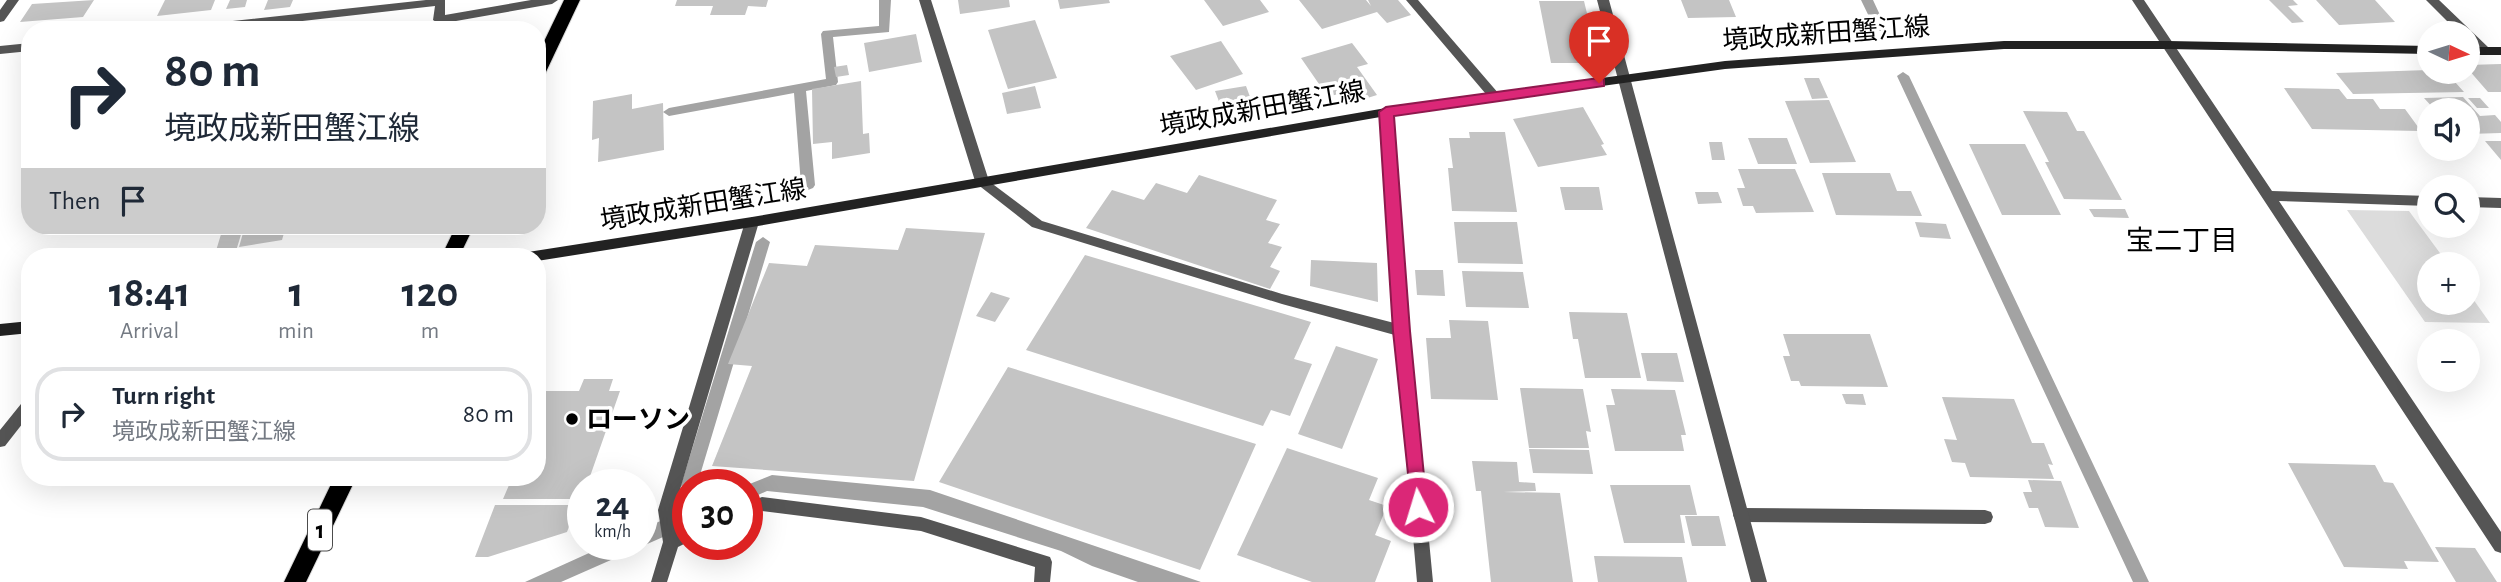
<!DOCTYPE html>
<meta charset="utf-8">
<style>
body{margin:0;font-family:"Alegreya Sans","Noto Sans JP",sans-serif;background:#f6f6f7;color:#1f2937;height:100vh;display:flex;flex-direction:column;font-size:26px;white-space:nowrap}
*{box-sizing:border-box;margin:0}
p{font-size:23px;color:#747a83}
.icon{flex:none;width:38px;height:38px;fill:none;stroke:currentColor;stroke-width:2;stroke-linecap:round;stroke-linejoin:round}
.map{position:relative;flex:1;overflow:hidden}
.sheet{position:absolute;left:21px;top:248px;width:525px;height:238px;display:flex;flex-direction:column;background:#fff;border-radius:28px;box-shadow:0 7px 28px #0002}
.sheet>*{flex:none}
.hud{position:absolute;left:21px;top:21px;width:525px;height:214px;border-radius:28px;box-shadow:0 7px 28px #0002;background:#fff;color:#1f2937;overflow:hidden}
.needle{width:46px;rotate:94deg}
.buttons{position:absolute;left:2417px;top:21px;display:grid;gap:14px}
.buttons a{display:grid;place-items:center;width:63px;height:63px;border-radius:50%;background:#fff;box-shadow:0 7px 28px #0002;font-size:35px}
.speed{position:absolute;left:567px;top:469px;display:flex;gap:14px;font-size:35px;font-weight:700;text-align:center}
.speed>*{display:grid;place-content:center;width:91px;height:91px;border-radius:50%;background:#fff;box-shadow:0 7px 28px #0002;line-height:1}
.speed small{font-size:18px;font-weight:400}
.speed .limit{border:10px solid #d22;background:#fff;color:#111}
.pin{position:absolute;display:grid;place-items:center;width:60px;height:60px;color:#fff;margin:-72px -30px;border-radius:50% 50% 50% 0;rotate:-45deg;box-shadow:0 0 7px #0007}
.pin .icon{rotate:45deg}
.me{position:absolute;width:77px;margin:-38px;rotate:355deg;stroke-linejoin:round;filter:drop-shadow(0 0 5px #0008)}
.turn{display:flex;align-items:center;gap:24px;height:147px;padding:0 28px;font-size:32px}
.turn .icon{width:91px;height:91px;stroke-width:2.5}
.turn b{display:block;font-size:49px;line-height:60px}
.then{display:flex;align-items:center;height:66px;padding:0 28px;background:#0003;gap:14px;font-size:26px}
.eta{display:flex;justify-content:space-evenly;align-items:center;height:119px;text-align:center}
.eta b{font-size:42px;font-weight:700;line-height:49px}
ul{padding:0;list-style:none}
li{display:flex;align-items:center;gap:21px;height:94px;margin:0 14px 10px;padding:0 14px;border:4px solid #e0e1e3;border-radius:28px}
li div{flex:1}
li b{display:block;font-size:26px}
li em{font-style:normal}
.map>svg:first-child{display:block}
.green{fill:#dcdcdc}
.water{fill:#a3a3a3}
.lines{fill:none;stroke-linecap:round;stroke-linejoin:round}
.stream{fill:#a3a3a3;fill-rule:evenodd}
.building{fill:#c4c4c4}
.trunk-casing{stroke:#dbdbdb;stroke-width:2}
.service{fill:#555;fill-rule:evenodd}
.minor{fill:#555;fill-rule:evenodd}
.secondary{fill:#222;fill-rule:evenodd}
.trunk{fill:#000;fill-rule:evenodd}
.route{fill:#db2777;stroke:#8e194d;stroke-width:2}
.poi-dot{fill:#000;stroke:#fff;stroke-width:2.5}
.labels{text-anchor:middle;stroke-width:7;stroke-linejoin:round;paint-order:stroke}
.shield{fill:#fff;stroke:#4c4c4c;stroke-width:2}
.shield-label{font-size:24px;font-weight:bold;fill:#000}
.street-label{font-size:26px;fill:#000;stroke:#fff}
.poi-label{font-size:26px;font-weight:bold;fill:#000;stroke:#fff;text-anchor:start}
.neighbourhood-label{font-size:28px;fill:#000;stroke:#fff}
</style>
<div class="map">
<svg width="2501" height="582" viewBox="0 0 2501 582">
<rect width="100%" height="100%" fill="#fff"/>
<!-- green -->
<path class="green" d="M2347,210L2409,211L2448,264H2429V303H2468V292L2490,323L2425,322Z"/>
<!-- water -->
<path class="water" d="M772,475L930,490L1201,582H1138L1092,566L1061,551L923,507L767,491L747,500V485Z
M688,509V526L561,582H525L609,544H642V529Z"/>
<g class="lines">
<!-- stream -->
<path class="stream" d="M879,0H891L889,32L833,37L838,82L836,85L806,91L815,185L813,188L808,190L801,185L794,93L669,116L663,112L669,108L826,79L821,34L823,31L879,26Z
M1861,0H1873L1886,28L1884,31H1876Z
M1903,72L1909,76L2149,582H2133L1897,76Z
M763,237L770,242L697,485H688V491L683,490L681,485L756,242Z"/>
</g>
<!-- building -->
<path class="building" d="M94,0L83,17L20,22L32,4Z
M165,0H215L211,10L157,16Z
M230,0H247L245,7L226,9Z
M268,0H293L290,7L264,10Z
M677,0H768L766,7L748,6L745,15H710L713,6H675Z
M958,0H1009L1010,7L960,14Z
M1058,0H1109L1110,3L1060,9Z
M1204,0H1260L1269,12L1223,26Z
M1299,0H1366L1371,6L1368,0H1398L1411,15L1387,23L1377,12L1322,29Z
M1681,0H1729L1736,17L1688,18Z
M2269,0H2293L2298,5L2288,6L2304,22L2292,23Z
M2316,0H2375L2395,22L2339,25Z
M1539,1H1584L1599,63H1551Z
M1035,20L1057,78L1008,89L988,30Z
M916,34L922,62L869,72L864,43Z
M1221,41L1243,74L1196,90L1170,56Z
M1352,43L1368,64L1357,67L1377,95L1345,105L1338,94L1328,97L1301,58Z
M2501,64V92H2488L2468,69V65Z
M847,65L849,75L836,77L834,67Z
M2429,70L2446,72L2464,92L2353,94L2336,73Z
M1804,78H1819L1828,98L1812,99Z
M861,81L863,134L869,133L870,153L832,159V142L813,144L812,89Z
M1035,86L1041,108L1007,114L1002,93Z
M1246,86L1253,105L1223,112L1215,91Z
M2284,88L2339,89L2347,99H2373L2380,109H2405L2421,131L2312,129Z
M632,94V109L663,103L664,150L598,162L599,138L592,140L593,101Z
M2463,97L2480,116L2495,115L2501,122V133L2468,134V110H2435L2424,98Z
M2468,98H2480L2489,108H2477Z
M1829,100L1856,162L1810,163L1785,101Z
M1583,107L1604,144L1601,145L1607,155L1538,167L1513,119Z
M2023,111L2067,112L2077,131H2084L2122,200L2064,199L2045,162H2049Z
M1469,132H1505L1517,212L1452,211L1448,168H1453L1449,138H1470Z
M1748,138H1787L1797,164H1758Z
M2485,141H2501V160Z
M1709,142H1722L1725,160H1712Z
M1969,144H2025L2061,215H2002Z
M1738,169H1795L1814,212L1756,213L1753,206H1743L1737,188H1745Z
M1822,173H1890L1897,191H1911L1922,216L1836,215Z
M1199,175L1277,200L1266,220L1280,224L1268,243L1282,247L1270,267L1280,271L1270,289L1086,228L1112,190L1144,200L1156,183L1187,193Z
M1560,187H1599L1603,210H1565Z
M1695,192H1718L1722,203L1698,204Z
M2089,209H2125L2129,218L2094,217Z
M1454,222H1517L1523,264L1458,263Z
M1915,222L1946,224L1951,239L1920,237Z
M245,226H286L282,240L239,247Z
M301,226H342V227L299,234Z
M243,228L236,251L215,254L222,231Z
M906,228L985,233L914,481L712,466L752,366L728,364L769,263L807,266L815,245L898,250Z
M1085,255L1311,322L1294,359L1312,364L1290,416L1271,410L1263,426L1026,350Z
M1311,260L1377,263L1378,302L1310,286Z
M1415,270H1443L1445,296L1417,295Z
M1462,271L1523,272L1529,308L1466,307Z
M991,292L1010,298L995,322L976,316Z
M1569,312L1627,313L1641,378H1585L1578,339H1573Z
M1449,320L1488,321L1498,400L1431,399L1426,338H1451Z
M1783,334H1870L1888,387L1801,386L1799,381H1791L1783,356H1790Z
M1336,346L1378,359L1342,449L1298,434Z
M1641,353H1677L1684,382L1647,381Z
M1008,367L1256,444L1200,570L939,482Z
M584,379H613L609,391H620L587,485H583L582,499H503L512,478H537V399L541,391H579Z
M1520,388L1583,389L1591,432L1586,431L1589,448H1529Z
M1611,389L1675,390L1686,435H1681L1684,451H1615L1606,405H1615Z
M1842,394H1863L1866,405L1846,404Z
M1942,397L2014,399L2032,443H2044L2053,465L2048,464L2054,479L1970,477L1965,463L1952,462L1944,439L1957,440Z
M1287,448L1378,478L1369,500L1387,506L1375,535L1391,541L1375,582H1312L1237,555Z
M1529,449L1589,450L1593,474L1533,473Z
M1472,461L1517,462L1519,482L1535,483L1536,491L1503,492L1560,493L1573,582H1491L1481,491H1476Z
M2288,463L2375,465L2384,482L2393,483L2439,562L2404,561L2408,569L2344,567Z
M2028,480L2061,481L2079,528L2045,527L2038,508H2029L2023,492H2032Z
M1610,485H1690L1697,515H1680L1685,543H1624Z
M495,505H577L567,532L488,557H475Z
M1685,516H1719L1726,546H1692Z
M2435,547L2475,548L2497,582H2456Z
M1594,556L1682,557L1687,582H1598Z"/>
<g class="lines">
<!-- trunk casing -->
<g class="trunk-casing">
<path id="trunk" d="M564,0H580L545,74L537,79V56Z
M456,226H474L459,257H441Z
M334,478H356L306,582H284Z"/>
</g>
<!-- service -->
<path class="service" d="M426,0H445V15L531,0H558L552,4L439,24L433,20L435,6L223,30H180L186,26Z
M30,43V51L0,54V46Z
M982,176L1042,221L1282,294L1402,325L1407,327L1409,331L1407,335L1402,337L1282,304L1032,227L977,184L975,181L977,178Z
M1741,508L1985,510L1991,512L1993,517L1991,522L1985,524L1741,522L1735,520L1733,515L1735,510Z"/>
<!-- minor -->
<path class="minor" d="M7,0H19L4,21L0,22V10Z
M919,0H931L989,181L987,184H977L975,181Z
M1406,0H1418L1499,94L1501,97L1499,100H1491Z
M1597,0H1609L1767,582H1751Z
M2132,0H2144L2272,191L2429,196V206L2279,201L2501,532V553L2495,551Z
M2426,0H2439L2489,48L2491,51L2489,54H2481L2468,41V33H2459Z
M1386,108L1392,112L1409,331L1433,582H1417L1395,331L1380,112Z
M2468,197L2501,198V208L2468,207Z
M752,217L759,222L674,510L677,532L688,528V542L678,547L667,582H651L663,542L658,510L745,222Z
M30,397V414L5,446L0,447V430L25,399Z
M762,497L921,517L1050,557L1052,562L1050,582H1034L1035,567L921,531L762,511L747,517V503Z"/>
<!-- secondary -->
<path class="secondary" d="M2004,41H2168L2429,46V54L2168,49H2004L1725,69L1386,116L752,227L537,261V257H521L528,252L752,217L1386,108L1725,61Z
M2468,47H2501V55H2468Z
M30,321V333L0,336V324Z"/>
<!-- trunk -->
<use href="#trunk" class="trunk"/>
</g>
<!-- route -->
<path class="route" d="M1599,78L1604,79V86L1394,116L1410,331L1427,507L1425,512L1418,514L1412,512L1393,331L1379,112L1386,107Z"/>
<!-- markers -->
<circle class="poi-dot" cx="572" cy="419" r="7"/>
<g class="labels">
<!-- shield labels -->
<rect class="shield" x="308" y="509.5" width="24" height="41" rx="5"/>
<g class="shield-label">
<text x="320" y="538">1</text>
</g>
<!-- street labels -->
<g class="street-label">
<text transform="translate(1826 33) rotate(-4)" y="9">境政成新田蟹江線</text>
<text transform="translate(1262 108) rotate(-10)" y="9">境政成新田蟹江線</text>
<text transform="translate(703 204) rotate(-9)" y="9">境政成新田蟹江線</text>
</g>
<!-- poi labels -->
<g class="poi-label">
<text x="586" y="428">ローソン</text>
</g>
<!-- neighbourhood labels -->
<g class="neighbourhood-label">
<text x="2182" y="250">宝二丁目</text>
</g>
</g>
</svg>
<div class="buttons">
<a><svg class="needle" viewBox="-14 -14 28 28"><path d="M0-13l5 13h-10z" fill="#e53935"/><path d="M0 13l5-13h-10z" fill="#747a83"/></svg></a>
<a><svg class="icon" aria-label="sound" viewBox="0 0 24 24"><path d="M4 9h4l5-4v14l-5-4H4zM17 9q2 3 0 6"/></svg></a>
<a><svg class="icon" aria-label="search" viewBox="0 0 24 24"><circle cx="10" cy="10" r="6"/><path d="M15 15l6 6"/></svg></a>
<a>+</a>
<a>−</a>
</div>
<div class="speed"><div>24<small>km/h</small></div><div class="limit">30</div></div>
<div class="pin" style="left:1599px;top:83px;background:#d93025"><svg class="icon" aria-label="arrive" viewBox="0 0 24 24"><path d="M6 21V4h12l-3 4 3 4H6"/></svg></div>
<svg class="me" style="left:1418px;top:507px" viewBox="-20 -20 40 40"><circle r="17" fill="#db2777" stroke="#fff" stroke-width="3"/><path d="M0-11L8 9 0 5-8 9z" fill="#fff"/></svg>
<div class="hud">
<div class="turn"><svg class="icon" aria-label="right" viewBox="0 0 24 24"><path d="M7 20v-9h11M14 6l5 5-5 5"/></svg><div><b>80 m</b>境政成新田蟹江線</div></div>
<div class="then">Then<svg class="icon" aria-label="arrive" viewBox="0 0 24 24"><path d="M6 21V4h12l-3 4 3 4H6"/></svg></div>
</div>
<section class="sheet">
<div class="eta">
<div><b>18:41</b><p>Arrival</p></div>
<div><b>1</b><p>min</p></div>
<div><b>120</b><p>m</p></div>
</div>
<ul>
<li><svg class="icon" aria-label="right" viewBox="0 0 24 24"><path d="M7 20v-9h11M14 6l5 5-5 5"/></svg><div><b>Turn right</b><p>境政成新田蟹江線</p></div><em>80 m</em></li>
</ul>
</section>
</div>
